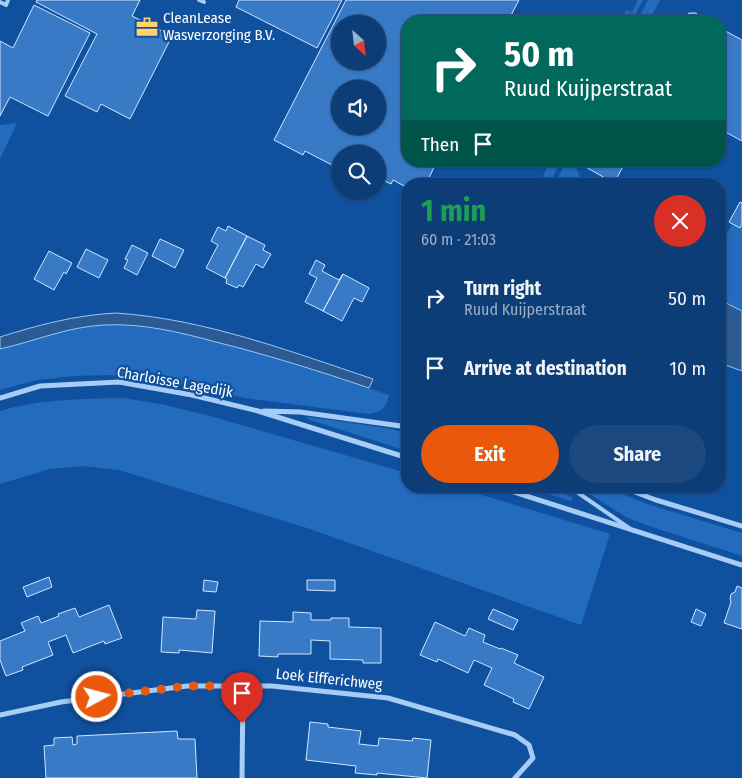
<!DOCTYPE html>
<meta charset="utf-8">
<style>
body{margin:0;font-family:"Fira Sans Condensed",sans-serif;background:#1a487f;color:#f1f3f6;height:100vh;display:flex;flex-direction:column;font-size:19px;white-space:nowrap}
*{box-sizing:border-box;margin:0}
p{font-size:16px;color:#9aaec6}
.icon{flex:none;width:28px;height:28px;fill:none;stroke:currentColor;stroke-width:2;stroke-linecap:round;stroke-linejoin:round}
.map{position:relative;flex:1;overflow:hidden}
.panel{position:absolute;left:401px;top:178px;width:325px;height:315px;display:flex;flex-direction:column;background:#0c3d77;border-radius:20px;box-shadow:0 1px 4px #0004,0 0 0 1px #2c5689}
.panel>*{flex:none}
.banner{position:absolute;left:401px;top:15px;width:325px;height:152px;border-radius:20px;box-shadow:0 1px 4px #0004,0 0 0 1px #2c5689;background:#00695c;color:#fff;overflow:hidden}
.needle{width:32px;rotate:153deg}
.buttons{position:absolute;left:331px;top:15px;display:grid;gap:10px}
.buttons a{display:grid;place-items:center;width:55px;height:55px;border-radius:50%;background:#0c3d77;box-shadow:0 1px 4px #0004,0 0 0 1px #2c5689;font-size:25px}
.pin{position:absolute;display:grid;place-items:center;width:42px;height:42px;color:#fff;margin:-51px -21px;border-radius:50% 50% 50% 0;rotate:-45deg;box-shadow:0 0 5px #0007}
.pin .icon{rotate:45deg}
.me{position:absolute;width:55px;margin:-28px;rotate:83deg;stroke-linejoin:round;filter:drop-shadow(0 0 4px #0008)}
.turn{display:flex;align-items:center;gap:18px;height:105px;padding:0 20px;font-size:22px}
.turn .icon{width:65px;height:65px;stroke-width:2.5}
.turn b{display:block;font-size:35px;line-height:42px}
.then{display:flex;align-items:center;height:48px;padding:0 20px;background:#0003;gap:10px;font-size:19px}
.round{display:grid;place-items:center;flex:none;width:52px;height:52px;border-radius:26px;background:#1a487f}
.summary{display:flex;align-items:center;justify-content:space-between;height:85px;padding:0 20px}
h1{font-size:30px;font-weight:700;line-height:38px;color:#1e9e55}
.cta{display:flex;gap:10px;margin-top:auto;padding:10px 20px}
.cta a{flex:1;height:58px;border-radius:30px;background:#ea580c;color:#fff;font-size:20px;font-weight:700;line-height:58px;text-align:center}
.cta a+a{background:#1a487f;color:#f1f3f6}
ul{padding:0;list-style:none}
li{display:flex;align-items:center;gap:15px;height:70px;padding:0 20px}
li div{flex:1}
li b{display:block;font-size:19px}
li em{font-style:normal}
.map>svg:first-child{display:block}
.green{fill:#236bbd}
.water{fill:#2c5b94;stroke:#99c7f8}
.building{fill:#397ac6;stroke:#d0e6fe;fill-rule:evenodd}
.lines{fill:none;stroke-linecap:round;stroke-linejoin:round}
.service{stroke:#a7ccf5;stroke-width:4}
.minor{stroke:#a7ccf5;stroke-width:5}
.route{stroke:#ea580c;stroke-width:9;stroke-dasharray:0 16.2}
.labels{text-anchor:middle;stroke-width:4.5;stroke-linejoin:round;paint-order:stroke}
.poi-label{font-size:15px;fill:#fff;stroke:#10519f;text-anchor:start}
.street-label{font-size:15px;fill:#fff;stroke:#10519f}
</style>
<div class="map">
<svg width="742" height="778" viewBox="0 0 742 778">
<rect width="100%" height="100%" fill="#10519f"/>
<!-- green -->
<path class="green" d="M638,0H643L632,21H621L626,10L632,12Z
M648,0H660L649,21H637Z
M17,123L0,159V125Z
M550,161H561L549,184H539Z
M566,161H573L583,184H555Z
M742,201V311L720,300V250Z
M103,325H138L170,330L245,349L309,368L389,395C385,408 384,411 369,414L245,398L200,388L110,375L74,376L37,380L0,390V349L70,329Z
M123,398L165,405L210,416L407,473L408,486H453L610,534L581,625L307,528L119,470L83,466L50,469L0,484V411C39,399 82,399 123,398Z
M309,417L386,428L407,433V451L307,419Z
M522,486H549L573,498L571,501Z
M577,486H604L644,503L742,533V556L649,526L626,517Z"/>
<!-- water -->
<path class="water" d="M720,300L742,311V371L720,363Z
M116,313C205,319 289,351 373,379L369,388C319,371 268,355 216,342C179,332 142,323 104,325C66,327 36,341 0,349V337C38,325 76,315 116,313Z"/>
<!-- building -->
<path class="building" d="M37,0H140L132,16L172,36L130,119L101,104L97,112L65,96L97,34L36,2Z
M239,0H342L317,48L236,7Z
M346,0H519L508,21H408V161H437L426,184H408V188L393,180L391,184L378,178V154H340V164L334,161L332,165L305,151L303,155L274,140ZM340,24H378V61H340ZM340,89H378V126H340Z
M34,5L90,33L48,116L10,97L0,116V41L13,48Z
M689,13H696L700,18H702L708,21H684L685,17Z
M720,28L742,40V141L720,129Z
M575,161H626L614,183Z
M740,202L742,203V224L740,228L729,222Z
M228,226L247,236L225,278L206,268L218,245L211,241L218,227L226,231Z
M247,236L265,245L263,250L271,254L263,268L256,264L243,287L239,285L237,288L226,283L227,279L225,278Z
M160,239L184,250L175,268L152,256Z
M132,245L148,253L137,275L124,268L128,260L125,259Z
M86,249L108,260L99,278L77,267Z
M49,251L72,263L66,274L64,272L54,290L34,279Z
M316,260L325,265L322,271L339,280L343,274L323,311L305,302L317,278L309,274Z
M343,274L369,288L362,302L354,298L342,321L323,311Z
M720,433L726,435L720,452Z
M49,577L52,587L27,597L23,587Z
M204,580L218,582L216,592L203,591Z
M307,580H335V591L307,590Z
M737,586L742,588V629L724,623L731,602L730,599L731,594L735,592Z
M109,605L122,638L105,644L104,641L73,653L66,635L48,642L53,655L22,667L23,670L6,676L0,660V641L25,631L21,623L38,616L41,623L59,616L58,614L75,608L79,617Z
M493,609L518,620L513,630L488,619Z
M696,609L706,614L701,626L691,622Z
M197,610L215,611L212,653L179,650V653L161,652L163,617L196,619Z
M293,612L311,613V620H331V618H349V627L381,628V663H363V660L330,659V641L311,640V654H278V657L259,656L260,621L293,622Z
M435,622L465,636L469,628L485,635L483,642L500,649L501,648L518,655L514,663L544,677L529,709L513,702L514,699L484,685L492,668L474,660L468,673L438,659L437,662L420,655Z
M310,722L328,724V727L361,731L359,744L378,746L379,738L412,741L413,738L431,740L427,778L377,773V775L355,773L356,766L306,760Z
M177,731L178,739H195L197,778H46L44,746L54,745V738L72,737L73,745L77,744V736Z"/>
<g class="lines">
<!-- service -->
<path class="service" d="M199,0L204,2
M0,2L6,5L8,0
M567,486L574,490L629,528"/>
<!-- minor -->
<path class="minor" d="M0,398L40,386L119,382L192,395L258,411L408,458
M264,411L300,412L408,427
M495,486L742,565
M619,486L656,500L742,526
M0,715L61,702L187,686H272L388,698L515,735L529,745L533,758L515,778
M242,778L243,686"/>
</g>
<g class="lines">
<!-- route -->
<path class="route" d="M97,697L187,686H243L242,723"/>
</g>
<!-- icons -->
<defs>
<g id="office-bare" transform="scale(1.725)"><path d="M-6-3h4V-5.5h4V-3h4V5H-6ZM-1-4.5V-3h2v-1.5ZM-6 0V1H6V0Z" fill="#ffd26b" stroke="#10519f" stroke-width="2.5" paint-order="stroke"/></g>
</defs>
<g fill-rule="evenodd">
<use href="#office-bare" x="147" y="27"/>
</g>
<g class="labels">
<!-- poi labels -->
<g class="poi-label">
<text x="163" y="23">CleanLease<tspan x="163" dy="17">Wasverzorging B.V.</tspan></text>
</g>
<!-- street labels -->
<g class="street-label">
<text transform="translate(175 382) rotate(10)" y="5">Charloisse Lagedijk</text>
<text transform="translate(329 679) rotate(6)" y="5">Loek Elfferichweg</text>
</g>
</g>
</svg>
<div class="buttons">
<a><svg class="needle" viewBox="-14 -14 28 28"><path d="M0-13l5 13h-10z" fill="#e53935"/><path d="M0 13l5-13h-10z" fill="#9aaec6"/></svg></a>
<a><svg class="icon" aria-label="sound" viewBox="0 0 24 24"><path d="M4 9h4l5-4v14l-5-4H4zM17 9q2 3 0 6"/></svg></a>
<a><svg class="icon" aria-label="search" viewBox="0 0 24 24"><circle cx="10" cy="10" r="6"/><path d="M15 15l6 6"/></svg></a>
</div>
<div class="pin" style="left:242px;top:723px;background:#d93025"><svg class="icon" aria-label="arrive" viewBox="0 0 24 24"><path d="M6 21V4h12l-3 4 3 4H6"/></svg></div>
<svg class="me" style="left:97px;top:697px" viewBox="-20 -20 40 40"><circle r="17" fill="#ea580c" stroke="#fff" stroke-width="3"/><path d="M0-11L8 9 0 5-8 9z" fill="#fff"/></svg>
<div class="banner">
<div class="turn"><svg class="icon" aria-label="right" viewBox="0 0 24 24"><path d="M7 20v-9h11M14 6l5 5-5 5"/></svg><div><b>50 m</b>Ruud Kuijperstraat</div></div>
<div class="then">Then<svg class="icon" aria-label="arrive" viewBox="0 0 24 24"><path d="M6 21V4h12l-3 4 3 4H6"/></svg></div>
</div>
<section class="panel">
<div class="summary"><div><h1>1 min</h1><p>60 m · 21:03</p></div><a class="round" style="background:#d93025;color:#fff"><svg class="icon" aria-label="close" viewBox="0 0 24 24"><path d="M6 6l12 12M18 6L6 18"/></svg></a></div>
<ul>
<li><svg class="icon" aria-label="right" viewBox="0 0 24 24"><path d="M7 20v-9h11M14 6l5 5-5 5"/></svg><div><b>Turn right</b><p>Ruud Kuijperstraat</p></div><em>50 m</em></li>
<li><svg class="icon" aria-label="arrive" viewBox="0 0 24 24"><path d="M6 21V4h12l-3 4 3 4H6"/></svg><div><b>Arrive at destination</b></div><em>10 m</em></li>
</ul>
<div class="cta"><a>Exit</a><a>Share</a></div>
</section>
</div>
